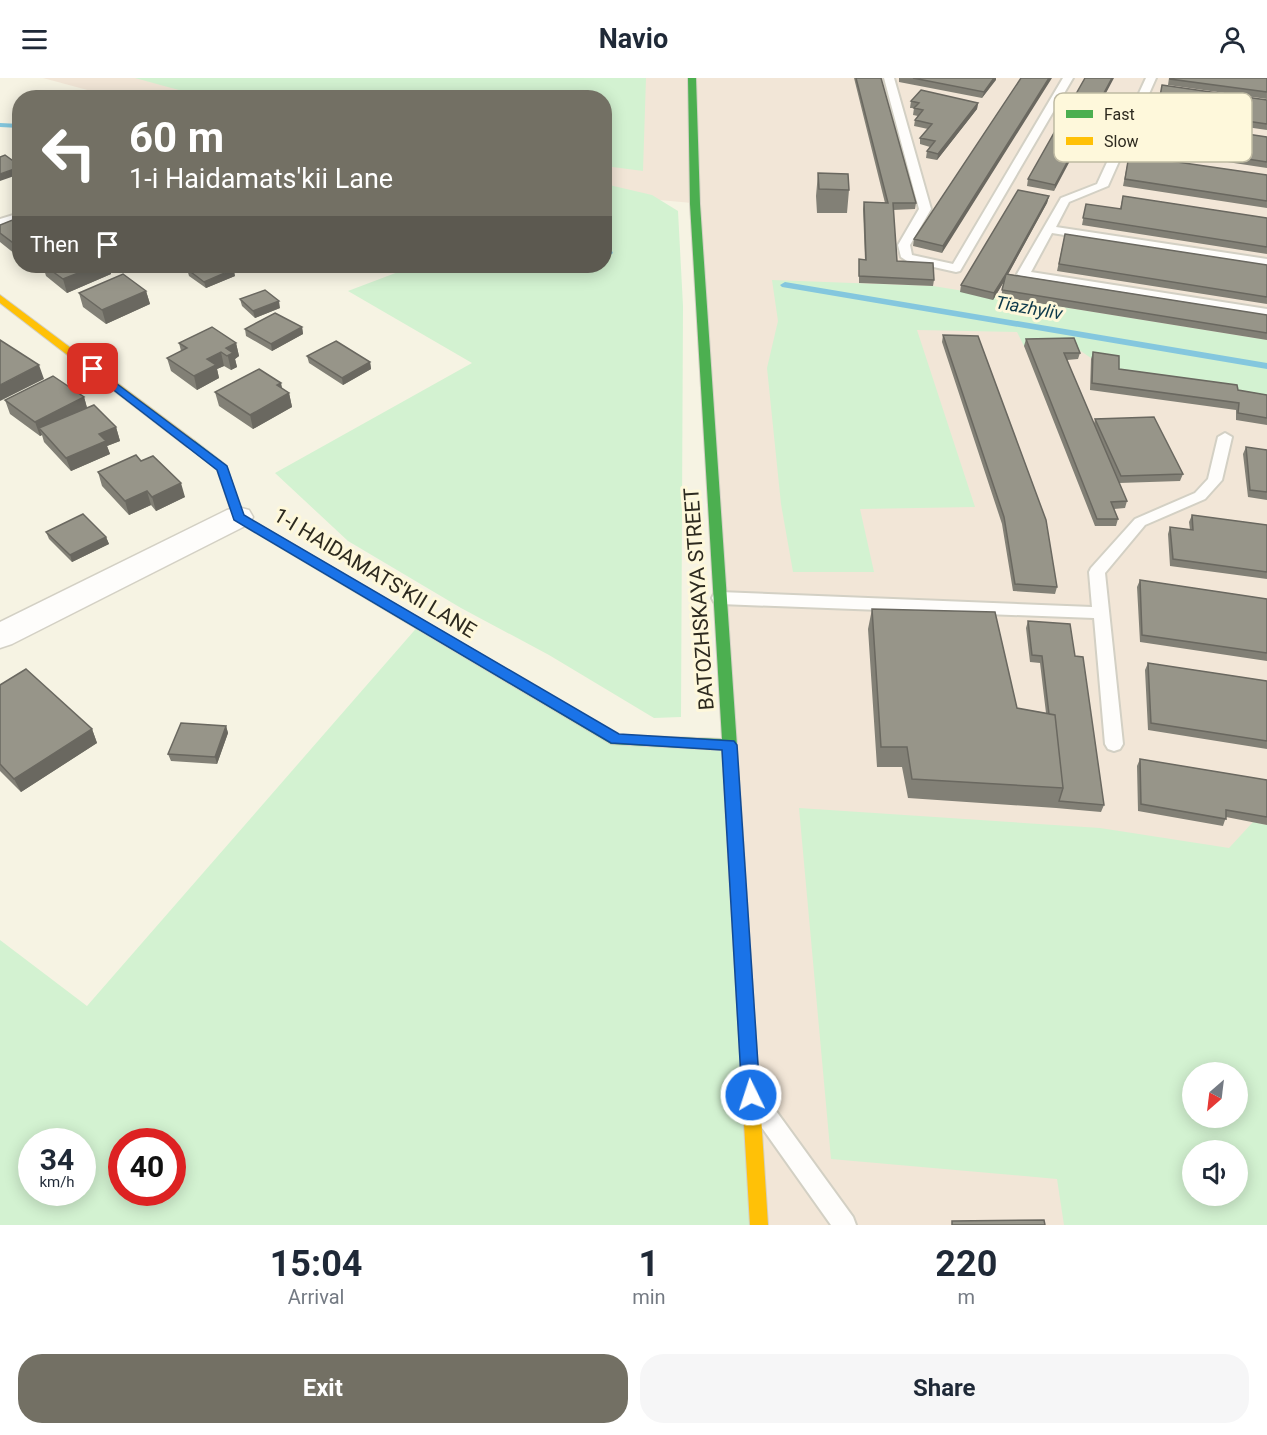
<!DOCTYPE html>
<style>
body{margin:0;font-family:Roboto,sans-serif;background:#f6f6f7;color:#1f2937;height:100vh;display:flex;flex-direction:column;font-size:22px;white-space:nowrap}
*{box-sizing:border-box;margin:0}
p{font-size:20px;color:#747a83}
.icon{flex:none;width:33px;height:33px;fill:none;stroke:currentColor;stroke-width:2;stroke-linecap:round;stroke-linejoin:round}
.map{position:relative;height:1147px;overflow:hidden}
.panel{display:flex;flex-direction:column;background:#fff;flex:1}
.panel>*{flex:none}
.banner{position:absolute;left:12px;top:12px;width:600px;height:183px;border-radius:24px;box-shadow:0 3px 15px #0003;background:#737064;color:#fff;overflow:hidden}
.needle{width:39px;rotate:208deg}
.fabs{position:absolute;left:1182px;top:984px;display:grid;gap:12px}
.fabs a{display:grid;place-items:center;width:66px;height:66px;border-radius:50%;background:#fff;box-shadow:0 3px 15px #0003;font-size:30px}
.speed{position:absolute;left:18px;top:1050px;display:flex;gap:12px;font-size:30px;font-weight:700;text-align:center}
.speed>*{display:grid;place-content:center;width:78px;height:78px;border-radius:50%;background:#fff;box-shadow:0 3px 15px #0003;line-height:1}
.speed small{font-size:15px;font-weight:400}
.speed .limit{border:9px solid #d22;background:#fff;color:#111}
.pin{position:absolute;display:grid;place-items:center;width:51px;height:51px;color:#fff;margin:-26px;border-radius:12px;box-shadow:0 3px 9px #0006}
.me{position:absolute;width:66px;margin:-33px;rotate:356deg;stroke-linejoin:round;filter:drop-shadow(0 0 4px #0008)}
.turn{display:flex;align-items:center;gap:21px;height:126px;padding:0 18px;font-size:27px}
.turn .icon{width:78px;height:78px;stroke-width:2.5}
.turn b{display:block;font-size:42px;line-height:51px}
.then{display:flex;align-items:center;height:57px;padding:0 18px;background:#0003;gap:12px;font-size:22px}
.eta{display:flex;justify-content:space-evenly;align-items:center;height:102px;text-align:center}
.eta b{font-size:36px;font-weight:700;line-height:42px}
.button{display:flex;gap:12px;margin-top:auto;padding:12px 18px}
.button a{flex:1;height:69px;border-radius:24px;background:#737064;color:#fff;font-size:24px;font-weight:700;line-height:69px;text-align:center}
.button a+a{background:#f6f6f7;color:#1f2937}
header{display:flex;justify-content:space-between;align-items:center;height:78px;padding:0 18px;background:#fff;font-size:27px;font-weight:700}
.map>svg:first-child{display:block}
.industrial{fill:#f2e6d7;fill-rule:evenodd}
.green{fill:#d3f2d1;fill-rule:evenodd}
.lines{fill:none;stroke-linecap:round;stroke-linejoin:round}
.stream{fill:#84c7de;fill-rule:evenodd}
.lane-casing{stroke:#d3d0c4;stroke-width:4}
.street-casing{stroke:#d3d0c4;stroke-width:3}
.fast-casing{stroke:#d3d0c4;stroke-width:2}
.slow-casing{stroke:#d3d0c4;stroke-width:2}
.lane{fill:#fefdfb;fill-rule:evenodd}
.street{fill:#fefdfb;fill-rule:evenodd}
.fast{fill:#4caf50;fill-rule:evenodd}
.slow{fill:#ffc107;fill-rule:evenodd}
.wall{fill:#828076}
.shaded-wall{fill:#6a6860}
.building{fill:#979589;stroke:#6a6860;stroke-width:1.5}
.route{fill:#1a73e8;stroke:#114b97;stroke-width:1.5}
.labels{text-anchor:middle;stroke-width:6;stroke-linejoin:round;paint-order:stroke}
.far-water-label{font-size:18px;font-style:italic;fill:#0e3a4b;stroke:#fef8db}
.street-label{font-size:21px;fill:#2d2a1f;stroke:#fef8db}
.key{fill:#fef8db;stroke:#bfbaa3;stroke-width:1.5}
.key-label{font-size:16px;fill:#2d2a1f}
</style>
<header><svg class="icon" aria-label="menu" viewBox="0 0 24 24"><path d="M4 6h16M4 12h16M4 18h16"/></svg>Navio<svg class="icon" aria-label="person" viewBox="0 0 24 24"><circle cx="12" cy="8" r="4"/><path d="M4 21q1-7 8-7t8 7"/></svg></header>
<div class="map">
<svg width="1267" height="1147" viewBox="0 0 1267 1147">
<rect width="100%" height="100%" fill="#f6f3e3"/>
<!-- industrial -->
<path class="industrial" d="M43,0H1267V1147H759L692,125L605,117L604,20H117ZM1192,994H1238V1040H1192ZM1192,1072H1238V1118H1192Z"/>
<!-- green -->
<path class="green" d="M135,0H646L643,93L605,88L604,20H208Z
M605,106L652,117L678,133L683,228L681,639L654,640L549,577L461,530L348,463L275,395L472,285L348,213L414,188H604Z
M772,202L933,208L1267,262V324L1117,298L1072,267L1024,268L1017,254L917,252L975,429L860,431L874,494H793L781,426L767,290L778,243Z
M420,546L616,661L729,667L758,1147H0V862L87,928ZM32,1064H82V1114H32ZM122,1064H172V1114H122Z
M799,730L1100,750L1229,770L1253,744L1267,747V1147H1064L1057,1101L831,1081ZM1192,994H1238V1040H1192ZM1192,1072H1238V1118H1192Z"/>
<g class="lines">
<!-- stream -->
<path class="stream" d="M0,45L20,46V50L0,49Z
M604,171L612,173L613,175L609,178L604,177Z
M785,204L1267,285V291L782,209L780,207Z"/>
<!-- lane casing -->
<g class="lane-casing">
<path id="lane" d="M884,0H894L931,131L910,167L912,177L953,186L1063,0H1073L960,193L956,194L907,183L901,179L898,167L919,131Z
M1146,0H1156L1108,108L1069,124L1056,149L1267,181V189L1052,155L1031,194L1267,231V239L1023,200L1017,196L1061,120L1097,106Z
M20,135V142L0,149V141Z
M1225,355L1232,359L1222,402L1205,421L1145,447L1105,495L1123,666L1120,671L1114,673L1108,671L1105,666L1094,540L720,526L714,524L712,520L714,516L720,514L1092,529L1089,494L1091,490L1135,441L1195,415L1208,401L1218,359Z
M763,1023L771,1026L853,1139L856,1147H831L755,1040L752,1033L755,1026Z"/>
</g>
<!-- street casing -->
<g class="street-casing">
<path id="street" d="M238,429L249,432L253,439L249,446L12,566L0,570V544L227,432Z"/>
</g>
<!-- fast casing -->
<g class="fast-casing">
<path id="fast" d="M688,0H696L700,126L742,742L739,746L734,748L729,746L726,742L722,672L611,666L234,442L217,392L185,366L191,362L195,363L226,387L243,437L619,657L722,661L690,126Z"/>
</g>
<!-- slow casing -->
<g class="slow-casing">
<path id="slow" d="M0,217L195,363L197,366L195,369H187L0,225Z
M734,736L739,738L742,742L768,1147H750L726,742L729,738Z"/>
</g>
<!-- lane -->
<use href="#lane" class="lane"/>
<!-- street -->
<use href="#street" class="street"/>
<!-- fast -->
<use href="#fast" class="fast"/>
<!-- slow -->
<use href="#slow" class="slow"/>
</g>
<!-- wall -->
<path class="wall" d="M854,0H881L916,125L915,131L893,132L897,183L934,202L933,208L859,205V181L865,182L863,131L864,124L885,125Z
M899,0H996L982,20L899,4Z
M1021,0L942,175L913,168L914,161Z
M1085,0L1054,113L1027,108L1028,101Z
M1169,0H1267V21L1168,7Z
M1162,7L1267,22V52L1156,36Z
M911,23L978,25L977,31L937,82L926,80L927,73L930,69L920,66V60L928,51L914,48L915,42L918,38L913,37L914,30H910Z
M1148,41L1267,59V90L1141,71Z
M1129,77L1267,97V130L1123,108Z
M818,95L849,112L847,135H817L816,118Z
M1049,118L1047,125L1008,196L1267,237V262L1001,219L1004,203L993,222L960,214L961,207Z
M1123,118L1267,140V176L1082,147L1086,126L1120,131Z
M20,139V180L0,164V147Z
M1065,156L1267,187V226L1057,193Z
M43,188H109L111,196L67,215L46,198Z
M187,191L235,198L206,210L189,198Z
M146,213L150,226L106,246L83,229L79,215Z
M240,221L280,230L255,240L242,228Z
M302,249L303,256L272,273L246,258L245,251Z
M943,257L1057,509L1055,516L1013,513L1002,446L942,264Z
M1026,261L1080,275L1078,281L1067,282L1094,346L1095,341L1183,396L1180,403L1119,405L1127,423L1125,430L1114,431L1118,441L1116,448H1095L1024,268Z
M179,265H236L239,278L235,281L237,289L231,292L224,288L217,291L219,300L197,312L171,293L167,280L181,273Z
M1093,274L1119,291L1267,317V347L1236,342V332L1090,312L1091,281Z
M307,278L370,284L371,291L343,307L309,285Z
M282,311L289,315L292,329L253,351L219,328L215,314Z
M84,319L87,330L116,349L120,363L107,368L110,376L71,393L44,364L42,357L40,358L10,336L5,322Z
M1246,369L1267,372V422L1248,419L1243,376Z
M141,383L185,419L156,433L151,427L129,437L102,408L98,394Z
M1192,437L1267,447V501L1170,488L1168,456L1170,449L1190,452L1189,444Z
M46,454L106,459L109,466L72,484L49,461Z
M1140,502L1267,521V583L1140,564L1137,509Z
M872,531L1017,630L1046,635L1040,585L1030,584L1026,550L1028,543L1075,578L1104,727L1101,734L1056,730L908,720L902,689H877L868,551Z
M1148,585L1267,603V671L1148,652L1145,592Z
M0,607L92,651L97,665L21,714L0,693Z
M226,648L228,655L217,686L171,683L168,676Z
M1140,681L1267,702V747L1226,739L1223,748L1138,733L1137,688Z"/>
<!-- shaded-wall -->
<path class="shaded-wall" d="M994,0H996V2L982,20L984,14Z
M1049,0H1052L942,175L943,168Z
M1112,0H1114L1054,113L1055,107Z
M978,25L977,31L937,82L938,76Z
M20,89V96L0,103V96Z
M1049,118L1047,125L1005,202L993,222L994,215Z
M96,188H109L111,196L67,215L63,201Z
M234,191L235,198L206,210L204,204Z
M146,213L150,226L106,246L102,232Z
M279,223L280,230L255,240L253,233Z
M302,249L303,256L272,273L271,266Z
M236,265L239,278L235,281L237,289L231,292L226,270Z
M221,274L224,288L217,291L219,300L197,312L194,298L207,281Z
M370,284L371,291L343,307L342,300Z
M39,287L44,301L0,323V307Z
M281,305L284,318L289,315L292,329L253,351L250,337L277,307Z
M84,319L88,333L39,350L42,357L40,358L35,344Z
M116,349L120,363L107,368L110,376L71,393L66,380L99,356Z
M181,405L185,419L156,433L152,419Z
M147,413L151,427L129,437L125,423Z
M106,459L109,466L72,484L70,477Z
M226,648L228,655L217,686L215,679Z
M92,651L97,665L21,714L14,701Z"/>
<!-- building -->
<path class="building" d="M856,0H881L916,125H893L897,183L933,185L934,202L859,198V181L866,182L864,124L888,125Z
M913,0H994L984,14Z
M1021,0H1049L943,168L914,161Z
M1085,0H1112L1055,107L1028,101Z
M1170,0H1267V14L1170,1Z
M1162,7L1267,22V46L1158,30Z
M921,12L978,25L938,76L927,73L935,63L920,60L932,46L915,42L923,32L914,30L919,25L911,23Z
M1148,41L1267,59V84L1143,65Z
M5,77L20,88V89L0,96V79Z
M1129,77L1267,97V123L1125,101Z
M818,95L848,96L849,112L819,111Z
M1018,112L1049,118L1006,196L1267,237V255L1002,212L1006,196L994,215L961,207Z
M1123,118L1267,140V169L1083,140L1086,126L1121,131Z
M20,139V170L0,155V147Z
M1065,156L1267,187V219L1059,186Z
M45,188H96L63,201Z
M195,188H229L234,191L204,204L187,191Z
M123,196L146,213L102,232L79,215Z
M265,212L279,223L253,233L240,221Z
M275,235L302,249L271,266L245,251Z
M212,249L236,265L226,270L233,275L227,278L221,274L207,281L216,287L194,298L167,280L187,270L179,265Z
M943,257L978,258L1046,442L1057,509L1015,506L1004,439Z
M1074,260L1080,275H1064L1127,423L1111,424L1118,441H1097L1026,261Z
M0,262L39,287L0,307Z
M336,263L370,284L342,300L307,278Z
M1093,274L1119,278V291L1237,307L1238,312L1267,317V340L1238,335L1239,325L1092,305Z
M259,291L281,305L277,307L289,315L250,337L215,314Z
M53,298L84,319L35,344L5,322Z
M94,327L116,349L99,356L106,363L66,380L39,350Z
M1154,339L1183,396L1121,398L1095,341Z
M1246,369L1267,372V414L1250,412Z
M136,377L141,383L153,378L181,405L152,419L147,413L125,423L98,394Z
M83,436L106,459L70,477L46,454Z
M1192,437L1267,447V494L1173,481L1170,449L1193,452Z
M1140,502L1267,521V575L1142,557Z
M872,531L995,534L1017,630L1055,637L1063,710L912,701L907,669H881Z
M1028,543L1070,546L1075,578L1083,579L1104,727L1059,723L1063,710L1055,637L1049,636L1042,578L1032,577Z
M1148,585L1267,603V663L1151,645Z
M26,591L92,651L14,701L0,686V607Z
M181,645L226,648L215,679L168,676Z
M1140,681L1267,702V739L1226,732V741L1141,726Z
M1044,1142L1045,1147H952V1143Z"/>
<!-- route -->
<path class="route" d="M93,288L227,388L244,437L619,656L734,663L737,667L760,1017L757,1023L751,1025L744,1023L742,1017L722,672L611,665L234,442L217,392L89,293L87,291Z"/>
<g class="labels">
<!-- far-water labels -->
<g class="far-water-label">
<text transform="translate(1029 230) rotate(10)" y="6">Tiazhyliv</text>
</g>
<!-- street labels -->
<g class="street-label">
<text transform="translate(375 495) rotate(31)" y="7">1-I HAIDAMATS'KII LANE</text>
<text transform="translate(699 521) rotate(-94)" y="7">BATOZHSKAYA STREET</text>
</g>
</g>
<!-- legend -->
<rect x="1054" y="15" width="198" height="69" rx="9" class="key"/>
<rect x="1066" y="32" width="27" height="8" fill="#4caf50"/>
<rect x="1066" y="59" width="27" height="8" fill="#ffc107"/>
<g class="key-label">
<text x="1104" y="42">Fast</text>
<text x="1104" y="69">Slow</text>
</g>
</svg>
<div class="fabs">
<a><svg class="needle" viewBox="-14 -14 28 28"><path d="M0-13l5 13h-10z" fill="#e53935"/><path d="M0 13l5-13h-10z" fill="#747a83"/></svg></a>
<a><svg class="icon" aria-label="sound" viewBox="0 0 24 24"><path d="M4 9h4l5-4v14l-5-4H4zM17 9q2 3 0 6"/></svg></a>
</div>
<div class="speed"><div>34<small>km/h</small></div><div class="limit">40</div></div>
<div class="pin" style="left:93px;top:291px;background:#d93025"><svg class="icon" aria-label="arrive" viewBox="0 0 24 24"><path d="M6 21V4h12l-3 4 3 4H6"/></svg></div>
<svg class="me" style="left:751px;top:1017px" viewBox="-20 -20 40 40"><circle r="17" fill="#1a73e8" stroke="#fff" stroke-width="3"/><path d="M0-11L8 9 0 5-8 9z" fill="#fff"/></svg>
<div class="banner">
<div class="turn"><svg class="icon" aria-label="left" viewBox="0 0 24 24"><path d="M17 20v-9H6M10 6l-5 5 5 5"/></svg><div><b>60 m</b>1-i Haidamats'kii Lane</div></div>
<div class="then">Then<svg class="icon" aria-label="arrive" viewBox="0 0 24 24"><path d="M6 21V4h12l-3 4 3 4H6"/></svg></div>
</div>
</div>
<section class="panel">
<div class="eta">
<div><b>15:04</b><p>Arrival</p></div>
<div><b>1</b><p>min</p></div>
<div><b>220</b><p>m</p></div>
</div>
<div class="button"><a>Exit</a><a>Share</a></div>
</section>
